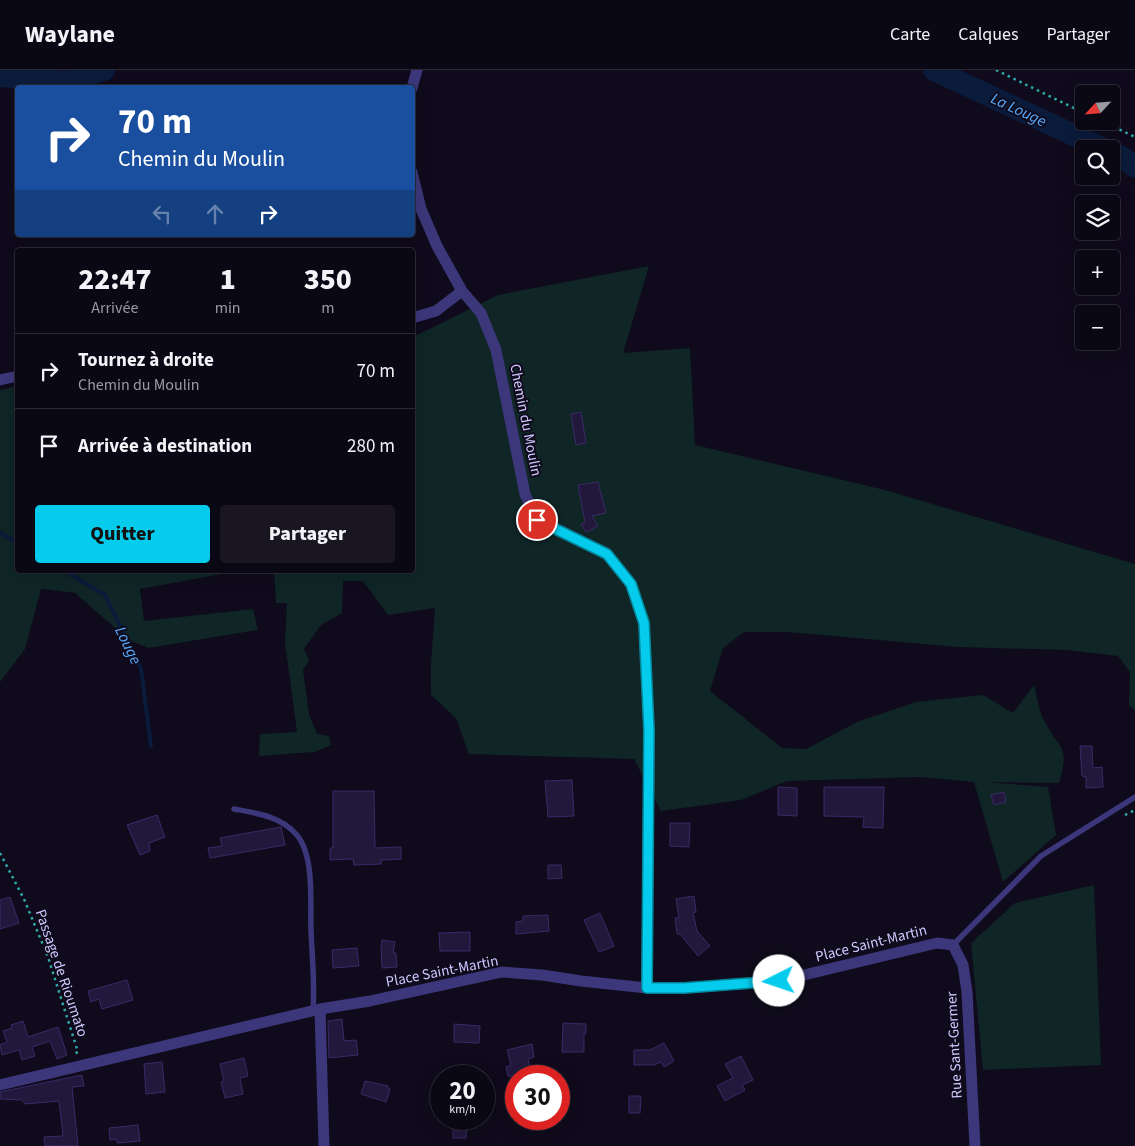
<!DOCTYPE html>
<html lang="fr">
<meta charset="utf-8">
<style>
body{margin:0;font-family:"Source Sans 3",sans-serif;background:#191622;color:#f1f3f6;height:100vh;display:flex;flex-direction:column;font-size:19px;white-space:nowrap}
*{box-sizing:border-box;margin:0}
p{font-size:16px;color:#9a9aa0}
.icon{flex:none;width:28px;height:28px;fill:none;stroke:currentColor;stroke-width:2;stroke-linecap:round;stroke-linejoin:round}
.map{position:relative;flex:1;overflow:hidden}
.drawer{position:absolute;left:15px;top:178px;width:400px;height:325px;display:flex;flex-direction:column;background:#0b0815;border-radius:5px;box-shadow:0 5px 20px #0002,0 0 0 1px #2b2934}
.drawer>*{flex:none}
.banner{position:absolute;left:15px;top:15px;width:400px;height:152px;border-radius:5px;box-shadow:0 5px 20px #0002,0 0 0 1px #2b2934;background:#1a4fa0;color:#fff;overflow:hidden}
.needle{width:32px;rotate:244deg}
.fabs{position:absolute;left:1075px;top:15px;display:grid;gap:10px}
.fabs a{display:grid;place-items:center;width:45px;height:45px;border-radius:5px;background:#0b0815;box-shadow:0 5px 20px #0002,0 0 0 1px #2b2934;font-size:25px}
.speed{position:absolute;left:430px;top:995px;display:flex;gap:10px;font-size:25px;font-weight:700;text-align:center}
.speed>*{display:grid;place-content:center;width:65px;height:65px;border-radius:50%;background:#0b0815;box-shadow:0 5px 20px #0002,0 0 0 1px #2b2934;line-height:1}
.speed small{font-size:12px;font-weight:400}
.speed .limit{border:8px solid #d22;background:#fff;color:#111}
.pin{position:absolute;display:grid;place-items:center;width:42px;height:42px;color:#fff;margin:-21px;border:2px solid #fff;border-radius:50%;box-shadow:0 1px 5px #0007}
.me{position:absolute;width:55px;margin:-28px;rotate:266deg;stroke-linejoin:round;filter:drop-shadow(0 0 4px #0008)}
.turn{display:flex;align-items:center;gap:18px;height:105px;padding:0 20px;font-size:22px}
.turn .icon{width:65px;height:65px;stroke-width:2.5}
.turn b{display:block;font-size:35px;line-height:42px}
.lanes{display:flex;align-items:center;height:48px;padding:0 20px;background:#0003;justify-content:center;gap:25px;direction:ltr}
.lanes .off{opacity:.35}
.eta{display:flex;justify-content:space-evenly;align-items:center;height:85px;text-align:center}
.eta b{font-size:30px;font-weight:800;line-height:35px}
.action{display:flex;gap:10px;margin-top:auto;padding:10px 20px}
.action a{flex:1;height:58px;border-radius:5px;background:#05ccec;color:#111;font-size:20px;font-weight:800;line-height:58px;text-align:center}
.action a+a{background:#191622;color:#f1f3f6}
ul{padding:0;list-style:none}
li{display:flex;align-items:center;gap:15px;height:75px;padding:0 20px;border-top:1px solid #2b2934}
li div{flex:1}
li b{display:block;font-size:19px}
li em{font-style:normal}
header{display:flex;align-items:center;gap:30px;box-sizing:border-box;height:70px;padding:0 25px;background:#0b0815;border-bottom:1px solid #2b2934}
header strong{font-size:24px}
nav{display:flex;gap:28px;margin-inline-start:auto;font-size:18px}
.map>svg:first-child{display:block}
.green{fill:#0f2526}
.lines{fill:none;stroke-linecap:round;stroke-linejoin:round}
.stream{stroke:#0b1b3b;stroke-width:4}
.river{stroke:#0b1b3b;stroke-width:22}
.building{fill:#21183c;stroke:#392a68}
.path{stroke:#2faaa8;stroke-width:2.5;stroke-dasharray:2.5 4;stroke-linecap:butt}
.service{stroke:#3c377a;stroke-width:5.5}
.minor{stroke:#3c377a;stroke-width:11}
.route-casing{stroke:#038599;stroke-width:12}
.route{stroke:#05ccec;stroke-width:9}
.labels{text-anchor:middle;stroke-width:4;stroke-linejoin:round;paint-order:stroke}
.street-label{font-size:15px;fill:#d0c7fe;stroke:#0f0b1c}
.water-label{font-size:16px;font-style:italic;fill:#58a9fb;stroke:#0f0b1c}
</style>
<header>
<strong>Waylane</strong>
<nav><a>Carte</a><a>Calques</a><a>Partager</a></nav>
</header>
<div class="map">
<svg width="1135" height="1076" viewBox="0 0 1135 1076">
<rect width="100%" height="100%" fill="#0f0b1c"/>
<!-- green -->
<path class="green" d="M649,196L623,283L690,278L695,375L885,420L1135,494V640L1129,635L1130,602L1118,586L1067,580L959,577L787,562H744L723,578L710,621L782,678L806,679L857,652L916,632L983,625L1013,643L1034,615C1037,627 1039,642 1045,652C1061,682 1070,676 1059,713L987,712L1048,717L1056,765L1003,812L974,712L920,707L787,711L741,730L661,741L634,689L469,684L456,648L431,625V595L435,538L388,545L363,511H343L342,543L321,555L304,579L309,590L303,600L309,644L317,664L329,666L331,675L315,682L259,686L260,664L297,662L285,572L287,533H276L274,500H412L413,267L498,225Z
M17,316L18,500H244L140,519L144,551L253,539L258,560L148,578L129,570L75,523L41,519L25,579L0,612V320Z
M1094,815L1101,995L983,1000L971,873L1015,833Z"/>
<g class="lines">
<!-- stream -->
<path class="stream" d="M0,463L18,473
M63,500L105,525L141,599L151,676"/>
<!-- river -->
<path class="river" d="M934,0L1104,79
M0,6L65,12L104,0
M1111,82L1120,86L1135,97"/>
</g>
<!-- building -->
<path class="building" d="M581,342L586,373L576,375L571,344Z
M598,412L606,443L592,446L598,456L586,462L581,454L585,452L578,415Z
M1080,676H1092L1093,698L1102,697L1103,717L1086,718V707L1082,706Z
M572,710L574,746L548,747L545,711Z
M778,717L797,718V746L778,745Z
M824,717H884L883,758L863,757L864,747L824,746Z
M333,721H374L375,778L401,777V789L381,790V794L354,795L353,789L330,790V778H333Z
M1004,722L1006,732L994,735L991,725Z
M157,745L165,767L149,773L150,781L140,785L127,755Z
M670,753H690L689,777L670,776Z
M281,757L285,775L210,788L208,778L222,776L220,768Z
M548,795H561L562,808L548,809Z
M694,826L696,842L693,843L697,861L710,876L698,886L680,864H677L675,848H679L676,829Z
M10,827L19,853L0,859V830Z
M600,843L614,876L599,882L584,850Z
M548,845L549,861L516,864V852L523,851V846Z
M470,862V881H440L439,863Z
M382,870L395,872L393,883H396L397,897L382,898L381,878Z
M357,878L359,896L333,898L332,880Z
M127,910L133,930L102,939L99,929L91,932L88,921Z
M342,949L344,971L356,970L358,985L329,988L328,951Z
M23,951L28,967L58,957L67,985L57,989L50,971L32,977L35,986L22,990L19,980L2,985L0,975L7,972L3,961L12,958L11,955Z
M563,953L586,954V963L584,964V982H562Z
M454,954L480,956L479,973L454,972Z
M664,973L674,991L664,997L661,992L654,995H634V980H650Z
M532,974L534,987L528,989L532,1006H508L506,997L511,995L507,980Z
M741,986L753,1010L742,1015L745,1020L725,1031L717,1016L733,1008L725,994Z
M244,988L248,1006L240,1008L243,1024L225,1028L221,1012L224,1011L220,994Z
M162,992L165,1022L146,1024L144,994Z
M82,1005L84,1016L72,1017L78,1076H45L44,1067L63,1066L59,1031L25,1034L22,1030L0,1029V1022Z
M365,1011L388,1016V1018L390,1019L386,1032L361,1024Z
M629,1026H641L640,1043H629Z
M453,1053H467L466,1068H453Z
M138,1055L140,1071L117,1073V1069L110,1070L109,1058Z"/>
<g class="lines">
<!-- path -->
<path class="path" d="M996,0L1084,43
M1102,51L1135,67
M1125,745L1135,740
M0,783L24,829L48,887L78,982L74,984"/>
<!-- service -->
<path class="service" d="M234,739C256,743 280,746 296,764C315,785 310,833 311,860C312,887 315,914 313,941
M953,875L1041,786L1135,727"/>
<!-- minor -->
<path class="minor" d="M412,18L417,0
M412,102L421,139L437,176L462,221L481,243L496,280L525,424L537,449L607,484L631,514L644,553L649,660L647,918
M412,248L436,241L462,221
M0,310L18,306
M320,939L324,1076
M0,1015L320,939L370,931L502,902L542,905L581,911L647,918H684L779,911L937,873L953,875L963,895L967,922L975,1076"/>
</g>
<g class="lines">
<!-- route casing -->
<g class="route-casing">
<path id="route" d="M537,450L607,484L631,514L644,553L649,660L647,918H684L779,911"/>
</g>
<!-- route -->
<use href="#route" class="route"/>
</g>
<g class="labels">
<!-- street labels -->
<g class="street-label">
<text transform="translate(526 350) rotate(79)" y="5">Chemin du Moulin</text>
<text transform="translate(871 873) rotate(-14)" y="5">Place Saint-Martin</text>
<text transform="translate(442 901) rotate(-11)" y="5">Place Saint-Martin</text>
<text transform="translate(62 903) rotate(71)" y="5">Passage de Rioumato</text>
<text transform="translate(954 975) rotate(-93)" y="5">Rue Sant-Germer</text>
</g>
<!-- water labels -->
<g class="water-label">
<text transform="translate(1019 39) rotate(25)" y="6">La Louge</text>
<text transform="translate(129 575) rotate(64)" y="6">Louge</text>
</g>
</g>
</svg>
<div class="fabs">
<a><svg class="needle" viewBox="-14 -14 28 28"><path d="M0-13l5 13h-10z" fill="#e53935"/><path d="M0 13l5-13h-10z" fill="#9a9aa0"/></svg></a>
<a><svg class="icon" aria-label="search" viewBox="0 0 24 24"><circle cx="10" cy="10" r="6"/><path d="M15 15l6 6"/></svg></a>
<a><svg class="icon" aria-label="layers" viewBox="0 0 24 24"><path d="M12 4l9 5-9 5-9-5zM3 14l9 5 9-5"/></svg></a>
<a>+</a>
<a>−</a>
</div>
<div class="speed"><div>20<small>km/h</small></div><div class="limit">30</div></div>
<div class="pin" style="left:537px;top:450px;background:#d93025"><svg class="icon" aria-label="arrive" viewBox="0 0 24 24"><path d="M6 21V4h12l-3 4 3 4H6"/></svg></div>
<svg class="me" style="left:779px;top:911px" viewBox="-20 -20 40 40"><circle r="19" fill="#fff"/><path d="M0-13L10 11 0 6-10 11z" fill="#05ccec"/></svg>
<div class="banner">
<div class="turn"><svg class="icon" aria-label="right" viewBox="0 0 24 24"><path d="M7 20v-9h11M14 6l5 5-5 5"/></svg><div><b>70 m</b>Chemin du Moulin</div></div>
<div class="lanes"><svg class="icon off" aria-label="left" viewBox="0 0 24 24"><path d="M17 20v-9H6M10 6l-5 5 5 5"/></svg><svg class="icon off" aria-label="ahead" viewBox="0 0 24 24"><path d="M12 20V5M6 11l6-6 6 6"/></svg><svg class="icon" aria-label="right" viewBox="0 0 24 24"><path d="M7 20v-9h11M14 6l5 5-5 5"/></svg></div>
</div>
<section class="drawer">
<div class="eta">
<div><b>22:47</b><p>Arrivée</p></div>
<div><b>1</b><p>min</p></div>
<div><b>350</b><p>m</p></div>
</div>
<ul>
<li><svg class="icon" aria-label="right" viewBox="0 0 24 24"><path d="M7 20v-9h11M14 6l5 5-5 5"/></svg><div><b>Tournez à droite</b><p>Chemin du Moulin</p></div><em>70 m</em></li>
<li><svg class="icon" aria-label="arrive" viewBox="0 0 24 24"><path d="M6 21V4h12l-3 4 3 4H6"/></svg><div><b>Arrivée à destination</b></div><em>280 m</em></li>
</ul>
<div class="action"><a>Quitter</a><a>Partager</a></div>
</section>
</div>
